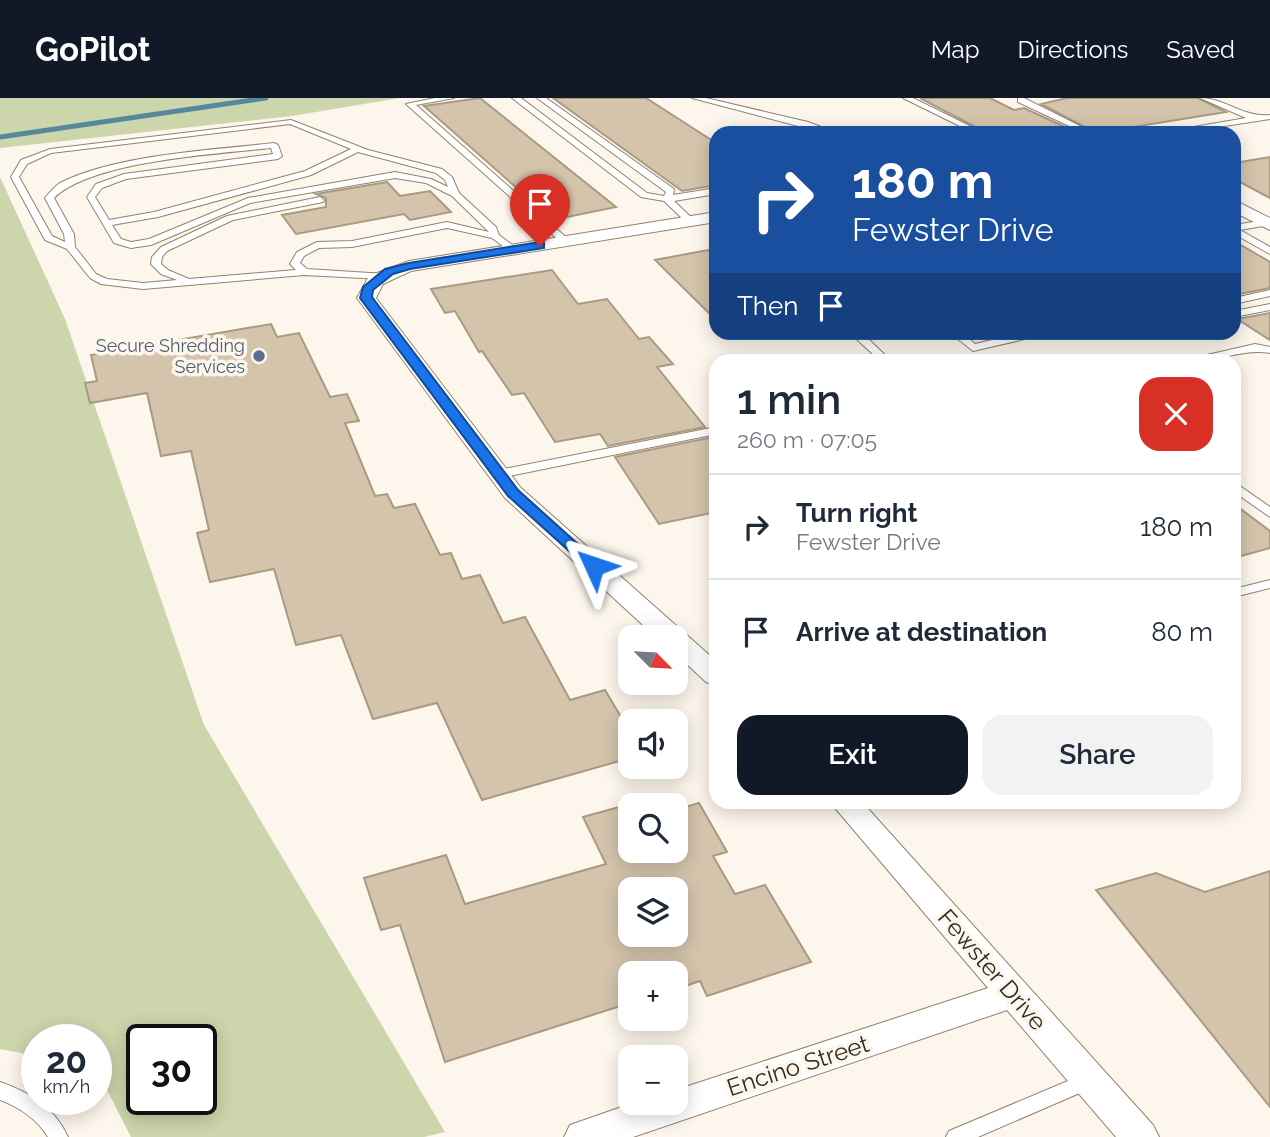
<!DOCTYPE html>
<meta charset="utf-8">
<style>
body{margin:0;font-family:Raleway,sans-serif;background:#f2f2f3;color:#1f2937;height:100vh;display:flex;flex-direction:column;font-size:26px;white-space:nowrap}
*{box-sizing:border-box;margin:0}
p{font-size:23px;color:#747a83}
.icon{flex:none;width:38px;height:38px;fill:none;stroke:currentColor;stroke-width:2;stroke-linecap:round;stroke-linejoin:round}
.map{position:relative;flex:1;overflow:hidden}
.sheet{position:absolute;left:709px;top:256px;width:532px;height:455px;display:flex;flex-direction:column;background:#fff;border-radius:21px;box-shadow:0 4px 18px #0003}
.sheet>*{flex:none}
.top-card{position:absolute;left:709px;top:28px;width:532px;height:214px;border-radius:21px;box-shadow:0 4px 18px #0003;background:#1a4fa0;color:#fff;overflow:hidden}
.needle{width:46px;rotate:114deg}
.controls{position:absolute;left:618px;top:527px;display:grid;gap:14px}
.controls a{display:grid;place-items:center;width:70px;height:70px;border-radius:14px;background:#fff;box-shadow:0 4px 18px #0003;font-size:35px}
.speed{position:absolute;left:21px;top:926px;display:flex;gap:14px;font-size:35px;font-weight:700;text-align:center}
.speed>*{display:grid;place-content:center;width:91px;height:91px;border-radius:50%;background:#fff;box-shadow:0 4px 18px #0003;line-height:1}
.speed small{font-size:18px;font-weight:400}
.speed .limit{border:4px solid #111;border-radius:10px;background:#fff;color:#111}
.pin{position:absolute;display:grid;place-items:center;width:60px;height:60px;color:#fff;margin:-72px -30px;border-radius:50% 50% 50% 0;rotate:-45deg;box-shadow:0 0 7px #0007}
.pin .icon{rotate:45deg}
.me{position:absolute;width:77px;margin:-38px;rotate:312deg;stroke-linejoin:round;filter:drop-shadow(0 0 5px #0008)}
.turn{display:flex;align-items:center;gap:24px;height:147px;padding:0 28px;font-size:32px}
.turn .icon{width:91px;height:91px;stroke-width:2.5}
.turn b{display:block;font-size:49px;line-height:60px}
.then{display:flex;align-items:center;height:66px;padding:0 28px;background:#0003;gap:14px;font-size:26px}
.round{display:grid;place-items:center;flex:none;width:74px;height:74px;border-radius:21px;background:#f2f2f3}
.head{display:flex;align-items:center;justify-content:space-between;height:119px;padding:0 28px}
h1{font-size:42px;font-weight:600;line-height:52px}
.button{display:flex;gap:14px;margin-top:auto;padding:14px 28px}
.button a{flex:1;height:80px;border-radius:21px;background:#111827;color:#fff;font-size:28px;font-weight:600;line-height:80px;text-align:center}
.button a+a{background:#f2f2f3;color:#1f2937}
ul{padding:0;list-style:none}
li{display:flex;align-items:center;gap:21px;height:105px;padding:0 28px;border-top:2px solid #e0e1e3}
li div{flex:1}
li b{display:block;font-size:26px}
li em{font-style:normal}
header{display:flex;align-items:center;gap:42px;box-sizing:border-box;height:98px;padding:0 35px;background:#111827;color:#fff}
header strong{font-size:33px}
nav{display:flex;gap:38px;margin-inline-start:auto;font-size:24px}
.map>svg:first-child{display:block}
.green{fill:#ccd5ab;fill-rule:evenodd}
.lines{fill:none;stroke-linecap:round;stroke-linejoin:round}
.stream{stroke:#55889b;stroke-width:5}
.building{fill:#d4c4ac;stroke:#a99a82;stroke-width:2;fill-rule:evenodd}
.service-casing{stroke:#91836c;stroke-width:2}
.minor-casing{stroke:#91836c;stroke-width:2}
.service{fill:#fff;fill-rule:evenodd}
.minor{fill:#fff;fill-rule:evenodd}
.route{fill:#1a73e8;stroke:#114b97;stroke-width:2}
.service-dot{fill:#5c6f8a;stroke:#fdf6ec;stroke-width:2.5}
.labels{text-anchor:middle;stroke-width:7;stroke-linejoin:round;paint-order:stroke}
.far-service-label{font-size:18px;fill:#4e5e75;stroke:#fdf6ec;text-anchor:end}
.near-street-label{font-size:24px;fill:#332c23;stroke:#fdf6ec}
</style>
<header>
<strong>GoPilot</strong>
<nav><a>Map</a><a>Directions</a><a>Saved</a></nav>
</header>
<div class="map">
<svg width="1270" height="1039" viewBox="0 0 1270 1039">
<rect width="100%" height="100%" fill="#fdf6ec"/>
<!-- green -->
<path class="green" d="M0,0H400L292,18L0,50Z
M0,79L65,221L204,627L445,1034L424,1039H131L96,970V942H37V958L0,951ZM142,942H201V1001H142Z"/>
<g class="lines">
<!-- stream -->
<path class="stream" d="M0,39L266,0"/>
</g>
<!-- building -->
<path class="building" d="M480,0L616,109L553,122L424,8Z
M553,0H646L716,45V87L682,93Z
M920,0H990L1014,12L1024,10L1078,35H987Z
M1067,0H1198L1226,14L1096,35L1041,6Z
M1270,59V100L1234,81V65Z
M387,84L400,98L430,93L451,114L410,122L404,116L296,136L282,117L326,109V100L316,96Z
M1234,143L1270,164V190L1234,197Z
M708,152L716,160V222L655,162Z
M552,172L578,206L607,201L639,241L649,239L673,266L657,269L705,329L608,348L600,336L555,344L524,295L512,297L482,253L479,254L455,213L445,215L431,191Z
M1270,215V242L1237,221Z
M271,226L277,239L299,235L330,299L347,296L359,323L345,325L375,398L387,396L394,410L415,406L440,457L451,455L462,481L480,477L503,525L525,519L570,602L605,592L630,634V660L482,702L437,605L373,621L341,537L296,547L274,471L210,484L197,435L209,432L191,353L161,358L147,295L90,305L85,285L97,283L91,257Z
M713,339L716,342V414L659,426L615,359Z
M1234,406L1270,433V450L1234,460Z
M699,705L727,754L713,758L735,796L765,787L811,864L707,898L700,883L676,891V875H630V905L445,964L400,827L381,832L364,780L446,757L465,806L606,766L583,719L630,706V752H676V712ZM630,791H676V836H630Z
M1270,773V1009L1096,792L1156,775L1205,794Z"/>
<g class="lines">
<!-- service casing -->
<g class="service-casing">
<path id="service" d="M435,0H454L416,7L568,141V145H562L406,6Z
M512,0H521L647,95L664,98L666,94L537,0H546L674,91L673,97L716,90V96L674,103L695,123L687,125L664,103L641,99Z
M692,0H706L808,24L837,35H825Z
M903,0H913L984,35H974Z
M1018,0H1024L1094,35H1084L1018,4Z
M1200,0C1225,0 1244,20 1270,17V21L1179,35H1159L1246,20Z
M291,22L368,52L442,71L452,79L459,95L496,129L499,137L519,152L511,154L492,140L447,130L352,149L319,150L304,158L300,165L307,171L386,176L388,178L383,181L304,177L143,191L101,186L90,180L67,151L45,142L11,79L21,62L50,51ZM290,26L351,51L305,73L154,114L109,122L95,99L102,90L126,81L278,61L282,58L278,47L274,45C213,52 114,57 60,85C54,89 49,95 45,100L64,136L65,144L52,138L19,79L27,66L51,55ZM271,50L273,56L124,76L96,86L87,99L114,145L131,150L151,147L250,105L395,80L426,85L452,98L489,134L447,124L352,143L317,144L297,154L290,166L296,172L189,181L168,172L161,166L162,159L167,153L233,122L323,104L324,102L320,99L227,118L161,149L152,159L151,166L161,176L177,182L143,185L107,181L96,176L75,149L74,136L54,100C92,63 216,56 271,50ZM358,54L436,75L445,82L448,89L431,81L395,74L248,100L149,141L131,144L121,141L112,127L158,119L311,77Z
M1266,122L1269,123V127L1240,132L1270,149V156L1234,136V127Z
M1270,192V198L1234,206V200Z
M1270,206V212L1234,219V213Z
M849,234H861L886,258L885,260H877Z
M949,234H961L975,246L1026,234L1039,236L1038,238L973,253Z
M1061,234H1089L1070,240Z
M1162,234H1184L1157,240V236Z
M1255,246L1270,249V255C1244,250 1219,264 1193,262L1194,260Z
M716,329V336L499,380L493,376L499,372Z
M1234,384L1270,409V419L1234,394Z
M1270,482V490L1234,499V491Z
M1089,974L1096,976L1099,982L1096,988L978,1039H946L949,1033Z
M0,984C31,995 54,1009 68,1039H48C37,1021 19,1009 0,1002Z"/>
</g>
<!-- minor casing -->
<g class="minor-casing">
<path id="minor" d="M1234,102L1270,120V132L1234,114Z
M716,114V124L411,173L383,186L376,200L521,390L716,563V587L706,584L676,556V539H656L505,400L357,200L369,178L409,163Z
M830,704H862L1153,1027L1159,1039H1116L1007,912L633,1039H564L570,1027L636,1004H676V992L988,890Z"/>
</g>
<!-- service -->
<use href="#service" class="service"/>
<!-- minor -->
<use href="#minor" class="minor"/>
</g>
<!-- route -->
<path class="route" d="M540,144L544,145V150L410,171L393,176L373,192L372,199L518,392L599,465L602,468L599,471H589L508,398L360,200L363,189L385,171L409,165Z"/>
<!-- markers -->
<circle class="service-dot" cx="259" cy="258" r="7"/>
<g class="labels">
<!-- far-service labels -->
<g class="far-service-label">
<text x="245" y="254">Secure Shredding<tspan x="245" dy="21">Services</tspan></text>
</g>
<!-- near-street labels -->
<g class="near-street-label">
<text transform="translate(992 872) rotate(49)" y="8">Fewster Drive</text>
<text transform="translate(798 968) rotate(-18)" y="8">Encino Street</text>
</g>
</g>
</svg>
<div class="controls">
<a><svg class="needle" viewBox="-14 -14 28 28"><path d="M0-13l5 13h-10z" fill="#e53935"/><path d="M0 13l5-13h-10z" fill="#747a83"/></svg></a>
<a><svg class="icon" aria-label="sound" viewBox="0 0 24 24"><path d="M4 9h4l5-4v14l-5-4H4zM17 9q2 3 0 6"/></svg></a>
<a><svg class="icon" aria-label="search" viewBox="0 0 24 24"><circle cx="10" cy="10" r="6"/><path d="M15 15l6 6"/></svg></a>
<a><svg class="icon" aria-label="layers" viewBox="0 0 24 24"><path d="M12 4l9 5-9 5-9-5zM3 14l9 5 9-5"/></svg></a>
<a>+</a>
<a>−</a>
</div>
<div class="speed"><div>20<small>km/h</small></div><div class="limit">30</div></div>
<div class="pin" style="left:540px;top:148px;background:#d93025"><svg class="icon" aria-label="arrive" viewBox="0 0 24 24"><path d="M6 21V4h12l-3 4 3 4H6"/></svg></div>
<svg class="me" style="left:594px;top:468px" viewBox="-20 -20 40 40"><path d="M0-17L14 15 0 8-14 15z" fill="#1a73e8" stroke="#fff" stroke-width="4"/></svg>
<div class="top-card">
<div class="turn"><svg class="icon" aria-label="right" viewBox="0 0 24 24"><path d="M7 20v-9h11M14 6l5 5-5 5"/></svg><div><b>180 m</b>Fewster Drive</div></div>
<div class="then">Then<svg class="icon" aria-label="arrive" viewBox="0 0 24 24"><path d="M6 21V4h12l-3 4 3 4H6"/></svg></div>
</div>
<section class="sheet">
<div class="head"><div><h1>1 min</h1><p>260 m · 07:05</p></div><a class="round" style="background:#d93025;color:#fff"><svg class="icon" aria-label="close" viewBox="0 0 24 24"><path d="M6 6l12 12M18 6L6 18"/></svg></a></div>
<ul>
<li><svg class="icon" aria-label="right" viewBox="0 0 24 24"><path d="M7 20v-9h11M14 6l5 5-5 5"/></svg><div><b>Turn right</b><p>Fewster Drive</p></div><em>180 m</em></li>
<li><svg class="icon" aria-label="arrive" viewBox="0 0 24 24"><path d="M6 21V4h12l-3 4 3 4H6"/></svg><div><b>Arrive at destination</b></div><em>80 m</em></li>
</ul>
<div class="button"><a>Exit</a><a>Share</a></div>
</section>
</div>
